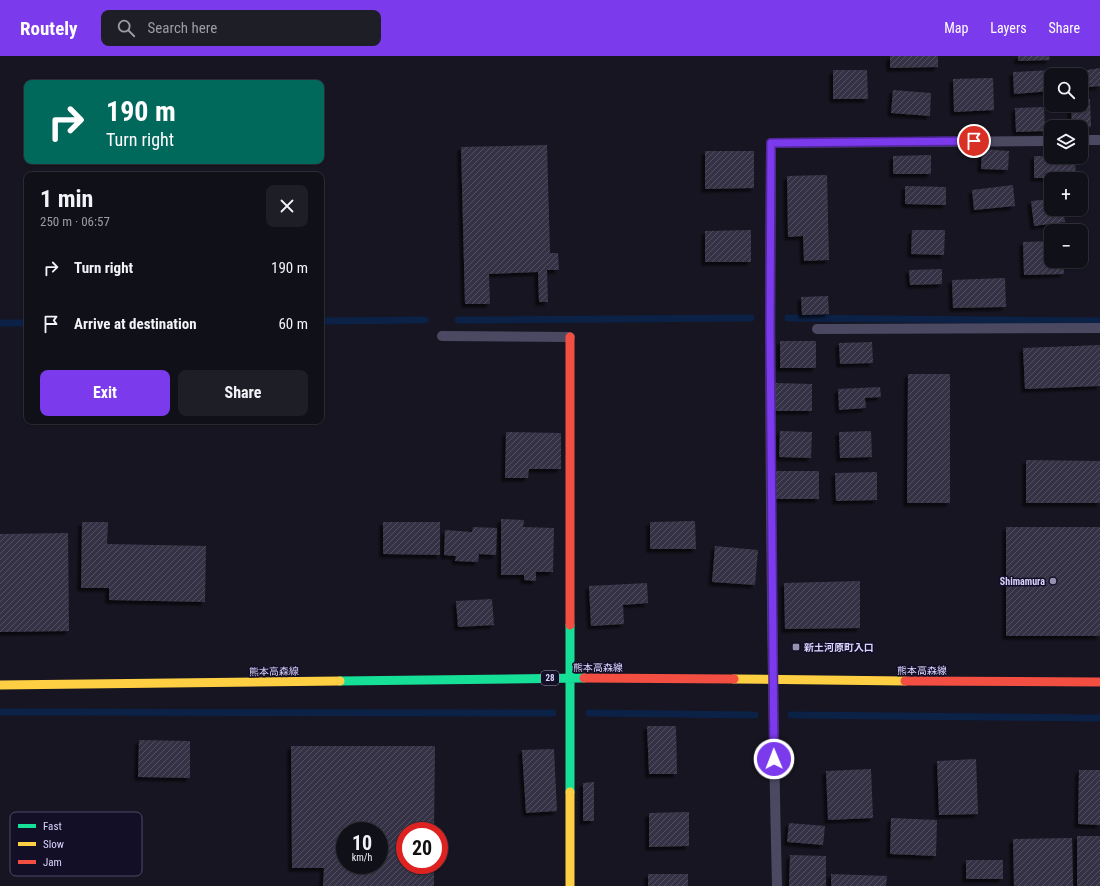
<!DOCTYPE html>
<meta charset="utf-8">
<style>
body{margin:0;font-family:"Roboto Condensed","Noto Sans JP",sans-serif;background:#1e1e26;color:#f1f3f6;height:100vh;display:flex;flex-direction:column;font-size:15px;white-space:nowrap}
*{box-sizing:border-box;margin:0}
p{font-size:13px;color:#9c9da2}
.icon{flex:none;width:22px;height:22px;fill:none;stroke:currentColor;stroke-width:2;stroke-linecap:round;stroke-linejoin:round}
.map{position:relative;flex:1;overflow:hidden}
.side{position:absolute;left:24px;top:116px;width:300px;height:252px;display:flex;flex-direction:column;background:#101019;border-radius:8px;box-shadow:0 1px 3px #0004,0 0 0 1px #303038}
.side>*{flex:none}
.guide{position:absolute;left:24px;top:24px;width:300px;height:84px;border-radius:8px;box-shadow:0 1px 3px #0004,0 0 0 1px #303038;background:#00695c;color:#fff;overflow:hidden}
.controls{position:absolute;left:1044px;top:12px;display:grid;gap:8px}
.controls a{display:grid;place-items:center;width:44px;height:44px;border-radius:8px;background:#101019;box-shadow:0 1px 3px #0004,0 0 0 1px #303038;font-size:20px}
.speed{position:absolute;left:336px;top:766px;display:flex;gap:8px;font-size:20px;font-weight:700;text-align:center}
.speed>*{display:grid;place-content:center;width:52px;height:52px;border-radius:50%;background:#101019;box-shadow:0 1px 3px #0004,0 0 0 1px #303038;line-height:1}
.speed small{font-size:10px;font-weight:400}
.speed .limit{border:6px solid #d22;background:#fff;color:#111}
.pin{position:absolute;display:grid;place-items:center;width:34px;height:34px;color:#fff;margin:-17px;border:2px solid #fff;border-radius:50%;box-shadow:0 1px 4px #0007}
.me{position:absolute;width:44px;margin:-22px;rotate:359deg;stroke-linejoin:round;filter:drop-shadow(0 0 3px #0008)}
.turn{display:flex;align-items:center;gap:14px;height:84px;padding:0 16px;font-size:18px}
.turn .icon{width:52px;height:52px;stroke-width:2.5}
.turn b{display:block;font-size:28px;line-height:34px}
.round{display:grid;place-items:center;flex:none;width:42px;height:42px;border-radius:8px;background:#1e1e26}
.summary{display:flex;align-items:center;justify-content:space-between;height:68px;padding:0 16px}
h1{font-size:24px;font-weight:700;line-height:30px}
.action{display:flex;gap:8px;margin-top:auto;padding:8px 16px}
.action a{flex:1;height:46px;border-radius:8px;background:#7c3aed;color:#fff;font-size:16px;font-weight:700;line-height:46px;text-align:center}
.action a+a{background:#1e1e26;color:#f1f3f6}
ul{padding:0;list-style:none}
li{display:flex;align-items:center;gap:12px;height:56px;padding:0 16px}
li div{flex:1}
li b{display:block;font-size:15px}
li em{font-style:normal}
header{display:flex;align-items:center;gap:24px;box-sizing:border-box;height:56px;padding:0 20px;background:#7c3aed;color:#fff}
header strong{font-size:19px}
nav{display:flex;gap:22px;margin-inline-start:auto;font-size:14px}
.search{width:280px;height:36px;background:#1e1e26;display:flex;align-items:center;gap:10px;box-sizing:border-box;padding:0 14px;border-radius:8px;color:#9c9da2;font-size:15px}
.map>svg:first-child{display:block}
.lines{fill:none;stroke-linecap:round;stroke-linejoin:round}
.stream{stroke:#0c2146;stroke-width:7}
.building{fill:url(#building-hatch);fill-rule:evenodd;filter:url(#shadow)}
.lane{stroke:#4b4962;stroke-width:10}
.fast{stroke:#16e098;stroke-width:9}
.slow{stroke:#ffcf43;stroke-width:9}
.jam{stroke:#f24e42;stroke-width:9}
.route-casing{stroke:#51269a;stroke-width:10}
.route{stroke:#7c3aed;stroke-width:7}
.poi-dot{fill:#9592b1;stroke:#130f27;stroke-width:1.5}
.labels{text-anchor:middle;stroke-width:3;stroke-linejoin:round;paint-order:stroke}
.shield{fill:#130f27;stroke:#9e9abe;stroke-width:1}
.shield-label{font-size:9px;font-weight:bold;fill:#dad5ff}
.poi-label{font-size:10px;font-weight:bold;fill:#dad5ff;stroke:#130f27;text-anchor:end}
.street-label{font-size:10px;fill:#dad5ff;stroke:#130f27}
.key{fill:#130f27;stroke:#4f4a68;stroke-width:1}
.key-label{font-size:11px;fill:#dad5ff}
</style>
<header>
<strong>Routely</strong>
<div class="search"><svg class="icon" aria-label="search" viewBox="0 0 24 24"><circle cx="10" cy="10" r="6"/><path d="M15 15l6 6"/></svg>Search here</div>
<nav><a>Map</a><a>Layers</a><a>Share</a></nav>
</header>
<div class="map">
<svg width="1100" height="830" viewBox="0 0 1100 830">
<defs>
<pattern id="building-hatch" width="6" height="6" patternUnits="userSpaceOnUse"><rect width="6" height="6" fill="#353344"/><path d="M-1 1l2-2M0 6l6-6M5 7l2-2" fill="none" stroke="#525060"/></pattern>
<filter id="shadow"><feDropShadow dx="-3.5" dy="3.5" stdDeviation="1" flood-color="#0009"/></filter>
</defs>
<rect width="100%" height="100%" fill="#161521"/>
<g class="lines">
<!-- stream -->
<path class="stream" d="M788,262L1100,265
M458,264L751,262
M321,265L425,264
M0,267H27
M0,656L553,657
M589,657L755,659
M791,659L1100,662"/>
</g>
<!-- building -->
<path class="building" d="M890,0H938V11L890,12Z
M1018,0H1049L1050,4L1018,5Z
M1100,12V30L1081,32V19H1075V16Z
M833,14H867L868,43H833Z
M1052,14L1051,35L1014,38L1013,16Z
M993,22L994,54L954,56L953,23Z
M893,34L931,37L930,60L891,57Z
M1081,43H1090L1091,71H1072L1071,49H1081Z
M1044,51L1045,75L1016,76L1015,52Z
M547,89L550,197H558L559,214H547L548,246H539L538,216L489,218L490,248H465L461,91Z
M982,93L1009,95L1008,114L981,113Z
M705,95H754V132L705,133Z
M931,99V118H893V100Z
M1034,100L1076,101L1075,122H1034Z
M827,119L829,204L804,205L803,180L788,181L787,120Z
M1013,129L1015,150L974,154L972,134Z
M905,130L946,131V149L905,148Z
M1051,143V153H1063L1065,166L1034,170L1031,145Z
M751,174V206H705V175Z
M912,174H945L944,199L911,198Z
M1051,185V205H1063L1064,218L1024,219L1023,186Z
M942,213V228L910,229L909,214Z
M1005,222L1006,251L953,252L952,224Z
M828,240L829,258L802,259L801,241Z
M780,285H816V312H780Z
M872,286L873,307L840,308L839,287Z
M1100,289V330L1025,333L1023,292Z
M908,318H950V447H907Z
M774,327L812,328V355H774Z
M880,331L881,341L865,342L866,352L839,354L838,333Z
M780,375L812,376L811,402L779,401Z
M871,375L872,401L840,402L839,376Z
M506,376L561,377V413H529L528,422H505Z
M1026,404L1100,405V447H1026Z
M775,415H819V443H775Z
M877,416V444L836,445L835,417Z
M501,463L524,464L523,471L554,472L553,516H536V525L524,524V519H501Z
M695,465L696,493H650V466Z
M82,466H108L107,488L206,490L205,546L109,544V532H81Z
M383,466H440V499L383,498Z
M473,471L497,472L496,499L479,498L478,506L455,505L456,500L444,499L445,474L472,476Z
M1006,471H1100V580H1006Z
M68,477L69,575L0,576V478Z
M715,490L758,494L755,529L712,526Z
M860,525V572L785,573L784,527Z
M647,527L648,547L623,549L624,568L591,570L589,530Z
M492,543L494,569L458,571L456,545Z
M647,670H676L677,718H649Z
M139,684L190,685V722L138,721Z
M291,690H435L434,775H405V809H434V830H323L324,812H292ZM345,775H379V809H345Z
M554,693L557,755L526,757L522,694Z
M976,703L978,758L939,759L937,705Z
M871,713L873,762L828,764L826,715Z
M1079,714H1100V769L1078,768Z
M594,726V765H583V727Z
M689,756V790L649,791V757Z
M891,762L937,764L936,800L890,798Z
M789,767L825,770L823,789L787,786Z
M1077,780H1100V830H1077Z
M1072,782L1073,830H1014L1013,783Z
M790,799L826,800V830H789Z
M966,804H1003V823H966Z
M648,818H688V830H648Z
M831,818L887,820L886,830H831Z"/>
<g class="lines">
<!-- lane -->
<path class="lane" d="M1081,84H1100
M817,273L1100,272
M442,280L570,281
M777,830C771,582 769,335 771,87L1051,85"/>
<!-- fast -->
<path class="fast" d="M570,569V736
M340,625L584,622"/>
<!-- slow -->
<path class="slow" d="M734,623L905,625
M0,629L340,625
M570,736V830"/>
<!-- jam -->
<path class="jam" d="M570,281V569
M584,622L734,623
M905,625L1100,626"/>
</g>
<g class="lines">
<!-- route casing -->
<g class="route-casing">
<path id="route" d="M774,703L770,275L771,87L974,85"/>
</g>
<!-- route -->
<use href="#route" class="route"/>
</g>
<!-- markers -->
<g class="poi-dot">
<circle cx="1053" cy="525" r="4"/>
<rect x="792" y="587" width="8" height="8" rx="2"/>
</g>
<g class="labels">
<!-- shield labels -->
<rect class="shield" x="541" y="615" width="18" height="14" rx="3"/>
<g class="shield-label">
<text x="550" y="625">28</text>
</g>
<!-- poi labels -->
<g class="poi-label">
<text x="1045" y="529">Shimamura</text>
<text x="804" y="595" text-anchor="start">新土河原町入口</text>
</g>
<!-- street labels -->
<g class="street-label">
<text x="598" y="615">熊本高森線</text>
<text x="922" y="618">熊本高森線</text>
<text transform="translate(274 615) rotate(-1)" y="4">熊本高森線</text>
</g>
</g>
<!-- legend -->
<rect x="10" y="756" width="132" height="64" rx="6" class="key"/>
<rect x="18" y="768" width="18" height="4" fill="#16e098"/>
<rect x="18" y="786" width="18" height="4" fill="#ffcf43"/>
<rect x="18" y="804" width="18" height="4" fill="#f24e42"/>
<g class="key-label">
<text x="43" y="774">Fast</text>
<text x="43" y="792">Slow</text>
<text x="43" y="810">Jam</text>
</g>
</svg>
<div class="controls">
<a><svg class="icon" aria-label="search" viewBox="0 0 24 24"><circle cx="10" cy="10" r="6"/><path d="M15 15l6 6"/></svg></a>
<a><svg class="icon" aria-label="layers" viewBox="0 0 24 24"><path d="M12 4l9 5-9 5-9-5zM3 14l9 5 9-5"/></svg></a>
<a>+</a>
<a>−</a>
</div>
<div class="speed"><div>10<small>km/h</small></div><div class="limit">20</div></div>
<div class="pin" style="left:974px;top:85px;background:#d93025"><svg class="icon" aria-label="arrive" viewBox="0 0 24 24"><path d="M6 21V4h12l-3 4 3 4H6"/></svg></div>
<svg class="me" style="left:774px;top:703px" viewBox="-20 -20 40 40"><circle r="17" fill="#7c3aed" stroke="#fff" stroke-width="3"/><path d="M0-11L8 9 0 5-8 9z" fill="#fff"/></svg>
<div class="guide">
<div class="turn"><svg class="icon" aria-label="right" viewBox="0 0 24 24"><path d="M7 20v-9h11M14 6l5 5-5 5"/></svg><div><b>190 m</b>Turn right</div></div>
</div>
<section class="side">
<div class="summary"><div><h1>1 min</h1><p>250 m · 06:57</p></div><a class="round"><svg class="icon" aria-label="close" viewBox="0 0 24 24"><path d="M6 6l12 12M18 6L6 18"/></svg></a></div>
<ul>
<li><svg class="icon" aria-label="right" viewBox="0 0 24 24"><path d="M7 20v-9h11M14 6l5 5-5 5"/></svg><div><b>Turn right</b></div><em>190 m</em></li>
<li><svg class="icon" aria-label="arrive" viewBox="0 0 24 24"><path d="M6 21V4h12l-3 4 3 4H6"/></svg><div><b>Arrive at destination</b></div><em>60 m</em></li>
</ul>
<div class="action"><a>Exit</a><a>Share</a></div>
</section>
</div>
